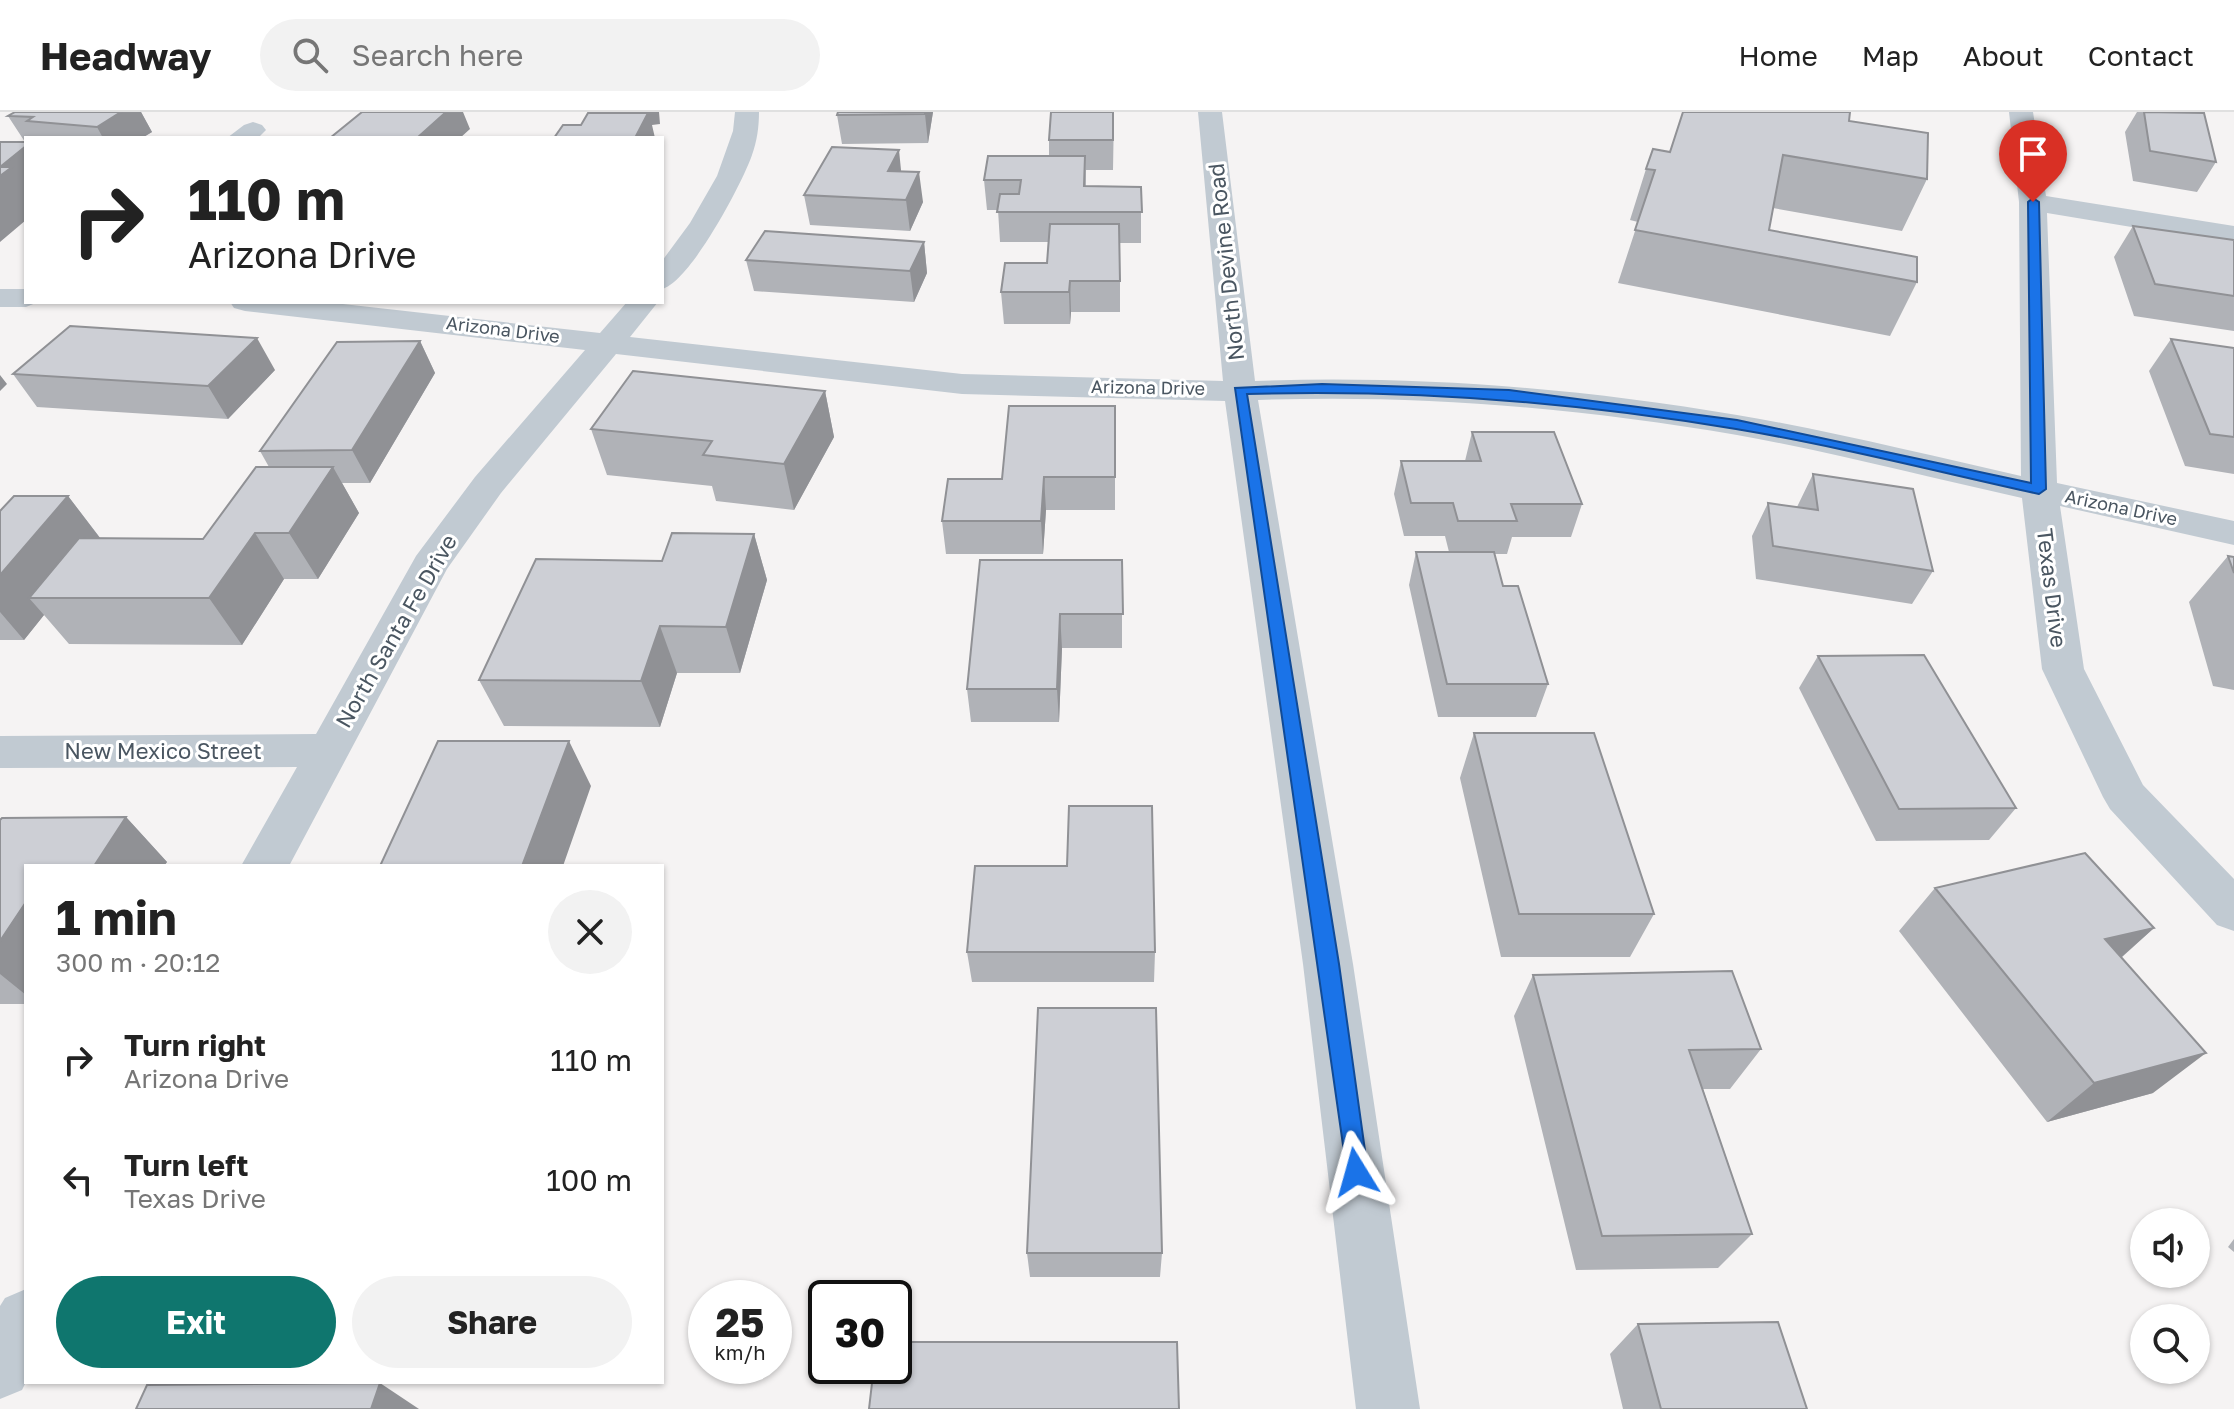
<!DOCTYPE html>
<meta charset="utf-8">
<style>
body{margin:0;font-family:"Golos Text",sans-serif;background:#f2f2f2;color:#222;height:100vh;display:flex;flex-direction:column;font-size:30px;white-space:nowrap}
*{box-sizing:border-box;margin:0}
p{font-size:26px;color:#767676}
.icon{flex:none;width:44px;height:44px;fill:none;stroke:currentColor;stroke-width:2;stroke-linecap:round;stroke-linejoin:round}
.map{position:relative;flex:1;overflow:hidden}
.drawer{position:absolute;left:24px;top:752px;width:640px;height:520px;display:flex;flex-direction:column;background:#fff;border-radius:0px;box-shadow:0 2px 6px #0004}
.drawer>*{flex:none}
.banner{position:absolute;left:24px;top:24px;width:640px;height:168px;border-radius:0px;box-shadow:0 2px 6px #0004;background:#fff;color:#222;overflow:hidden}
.buttons{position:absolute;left:2130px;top:1096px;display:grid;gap:16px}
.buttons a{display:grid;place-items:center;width:80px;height:80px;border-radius:50%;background:#fff;box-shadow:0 2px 6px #0004;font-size:40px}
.speed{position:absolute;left:688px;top:1168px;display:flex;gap:16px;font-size:40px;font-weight:700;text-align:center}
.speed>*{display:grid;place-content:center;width:104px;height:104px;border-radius:50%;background:#fff;box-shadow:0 2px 6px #0004;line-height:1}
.speed small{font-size:20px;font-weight:400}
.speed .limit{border:4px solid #111;border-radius:12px;background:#fff;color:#111}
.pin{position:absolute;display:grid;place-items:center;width:68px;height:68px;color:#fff;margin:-82px -34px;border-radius:50% 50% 50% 0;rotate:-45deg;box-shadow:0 0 8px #0007}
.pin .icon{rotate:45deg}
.me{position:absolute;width:88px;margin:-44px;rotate:352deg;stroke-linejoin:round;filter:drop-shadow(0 0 6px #0008)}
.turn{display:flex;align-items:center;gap:28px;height:168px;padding:0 32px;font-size:36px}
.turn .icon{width:104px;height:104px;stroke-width:2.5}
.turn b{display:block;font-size:56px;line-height:68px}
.round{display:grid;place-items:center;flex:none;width:84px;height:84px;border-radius:42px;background:#f2f2f2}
.summary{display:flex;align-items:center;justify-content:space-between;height:136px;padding:0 32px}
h1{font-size:48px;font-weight:700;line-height:60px}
.cta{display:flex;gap:16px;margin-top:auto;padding:16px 32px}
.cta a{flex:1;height:92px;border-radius:48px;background:#0f766e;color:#fff;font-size:32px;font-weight:700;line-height:92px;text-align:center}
.cta a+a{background:#f2f2f2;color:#222}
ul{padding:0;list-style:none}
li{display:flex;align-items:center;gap:24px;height:120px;padding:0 32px}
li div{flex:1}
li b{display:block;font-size:30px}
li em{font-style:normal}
header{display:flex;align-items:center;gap:48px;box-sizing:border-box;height:112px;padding:0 40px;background:#fff;border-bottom:2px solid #e0e0e0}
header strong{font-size:38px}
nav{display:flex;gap:44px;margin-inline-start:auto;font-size:28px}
.search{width:560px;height:72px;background:#f2f2f2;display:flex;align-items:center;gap:20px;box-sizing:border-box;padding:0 28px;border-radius:44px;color:#767676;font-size:30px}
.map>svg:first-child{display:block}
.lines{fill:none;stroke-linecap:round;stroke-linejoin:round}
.minor{fill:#c1cad2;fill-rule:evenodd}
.wall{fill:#b0b2b7}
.shaded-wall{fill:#909195}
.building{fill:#cdcfd5;stroke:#909195;stroke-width:2}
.route{fill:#1a73e8;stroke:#114b97;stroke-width:2}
.labels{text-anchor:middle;stroke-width:6;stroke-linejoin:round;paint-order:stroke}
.far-street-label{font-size:18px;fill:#4a5661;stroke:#fff}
.street-label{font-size:22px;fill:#4a5661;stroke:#fff}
</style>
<header>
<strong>Headway</strong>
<div class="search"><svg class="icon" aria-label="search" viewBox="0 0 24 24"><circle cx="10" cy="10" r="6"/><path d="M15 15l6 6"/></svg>Search here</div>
<nav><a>Home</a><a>Map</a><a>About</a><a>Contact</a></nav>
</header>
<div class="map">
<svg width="2234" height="1297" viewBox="0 0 2234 1297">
<rect width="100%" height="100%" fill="#f5f3f3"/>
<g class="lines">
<!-- minor -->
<path class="minor" d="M735,0H759C759,15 757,29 752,43C742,72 690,170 662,177V149L690,111L717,64L733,19Z
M1198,0H1222L1255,269C1416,263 1579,276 1737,303C1832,319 1927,343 2021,364L2019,90L2009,0H2033L2046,84L2234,114V132L2047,101L2057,371L2234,409V433L2060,394L2084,557L2143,673L2234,767V819L2217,813L2110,697L2103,685L2042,557L2022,386C1927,365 1832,340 1737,323C1579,296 1418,282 1258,288L1353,852L1420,1297H1356L1303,852L1225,289L962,282L616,242L501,381L447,457L289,754H241L297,655L0,656V624L316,622L416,444L475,365L585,238L245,199L234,196L230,190H325L600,221L627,190H658L630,225L962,262L1223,269Z
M253,10L262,13L266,18L258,26H227L244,13Z
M0,177H26V190H38L26,195H0Z
M26,1177V1270L22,1278L0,1287V1194L5,1186Z"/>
</g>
<!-- wall -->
<path class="wall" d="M15,0H141L152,20L142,26H26V108L25,30L8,4Z
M933,0L928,31L842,32L837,3Z
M1114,0L1113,58H1086V75H1141V131H1120V200H1071L1070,212H1004L1001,180L1047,151L1048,130H1000L998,98H987L984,68L1049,44V28Z
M2137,0H2198L2216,50L2197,80L2133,69L2125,20Z
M1849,9L1927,67L1902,119L1773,96L1769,118L1917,170L1890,224L1618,171L1638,110L1630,108L1646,57L1670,40Z
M901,59L923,90L910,119L810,113L804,83Z
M2133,114L2234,128V219L2134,204L2114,145Z
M924,130L927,161L914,190L754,179L746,148Z
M2171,227L2234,236V362L2185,354L2149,259Z
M420,229L435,261L370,371H342L359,401L318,467H284L242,533L69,532L44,503L24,528H0V399L68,384L101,427H203L269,355L260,339Z
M275,258L228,307L37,295L13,262Z
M825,279L834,325L794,398L716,389L712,374L607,363L591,317Z
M1115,294V398H1046L1043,442H946L942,409L1002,367Z
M1472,320L1582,392L1571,425H1512L1507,442H1494L1503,474L1548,572L1536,605H1438L1409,473L1416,440H1449L1445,424H1404L1394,382L1401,349H1465Z
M1813,362L1933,459L1912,492L1756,467L1752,424L1768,391L1797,395Z
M754,422L767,468L740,561H677L660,615L504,614L479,568L662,449Z
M2228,444L2234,445V578L2213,574L2189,490Z
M1122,448V536H1062L1059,610H971L967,577Z
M1818,544L2016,696L1989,728L1876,729L1799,576Z
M1474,621L1654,802L1630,845H1501L1460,666Z
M126,705L167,750L164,754H26V892H0V708Z
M1935,776L2154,816L2121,846L2153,981L2047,1010L1899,819Z
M967,840H1155L1154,870H972Z
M1533,863L1761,937L1730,977H1703L1752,1122L1718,1156L1576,1158L1514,904Z
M2234,1127V1140L2228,1135Z
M1027,1141H1162L1160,1165H1030Z
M1638,1212L1807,1297H1623L1610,1242Z"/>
<!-- shaded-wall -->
<path class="shaded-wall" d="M101,0H141L152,20L142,26H103L97,15Z
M446,0H463L470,17L460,26H417Z
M592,0H659L660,12L652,13L655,26H635L598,19Z
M925,0H933L928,31L925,2Z
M26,34V108L0,130V55Z
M899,38L902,68L892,89L888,59Z
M919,60L923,90L910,119L906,88Z
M924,130L927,161L914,190L910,159Z
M1070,169L1071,200L1070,212L1069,180Z
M257,226L275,258L228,307L208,274Z
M420,229L435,261L370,371L352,338Z
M0,263L7,272L0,279Z
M825,279L834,325L794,398L784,352Z
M333,355L359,401L318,467L289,421Z
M1044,365L1046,398L1043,442L1041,409Z
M68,384L103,430L29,486L44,503L24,528L0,500V463Z
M255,421L284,467L242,533L209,486Z
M754,422L767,468L740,561L726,515Z
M1060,502L1062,536L1059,610L1057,577Z
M660,514L677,561L660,615L641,569Z
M569,629L591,674L563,754H522Z
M126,705L167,750L164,754H94Z
M26,790V883L0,862V829Z
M2154,816L2107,858L2105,827Z
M2206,941L2153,981L2047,1010L2094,971Z
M380,1271L419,1297H371Z"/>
<!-- building -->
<path class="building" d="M15,0H121L97,15L27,9L33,5L8,4Z
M362,0H446L417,26H330Z
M838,0H925V2L837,3Z
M1051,0H1113V28H1049Z
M1683,0H1850L1849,9L1928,21L1927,67L1783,43L1769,118L1917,145V170L1635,118L1655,58L1646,57L1653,37L1670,40Z
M2144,0L2204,1L2216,50L2150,39Z
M588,1H648L635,26H554L563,13H581Z
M0,30H26V34L0,55H12L0,64Z
M832,35L899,38L888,59L919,60L906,88L804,83Z
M988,44H1085L1084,74L1141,75L1142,100H997L1000,82H1019L1021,68H984Z
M1050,112H1119L1120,169H1070L1069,180H1001L1005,151H1047Z
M2133,114L2234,128V184L2155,172Z
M765,119L924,130L910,159L746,148Z
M70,214L257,226L208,274L13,262Z
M2171,227L2234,236V325L2210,322Z
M420,229L352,338L260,339L337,230Z
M633,259L825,279L784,352L703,343L712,329L591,317Z
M1009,294H1115V365H1044L1041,409H942L948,367H1002Z
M1472,320H1554L1582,392H1511L1517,409H1458L1453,391H1411L1401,349H1481Z
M256,355H333L289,421H255L209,486H29L79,426L203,427Z
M1813,362L1913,377L1933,459L1773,434L1768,391L1818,398Z
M14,384H68L0,463V399Z
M672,421L754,422L726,515L660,514L641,569L479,568L536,447L662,449Z
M1416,440H1494L1503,474H1518L1548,572H1447Z
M2228,444L2234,445V461Z
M980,448H1122L1123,502H1060L1057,577H967Z
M1924,543L2016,696L1899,697L1818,544Z
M1474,621H1594L1654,802H1519Z
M438,629H569L522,754H380Z
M1069,694H1152L1155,840H967L975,754H1067Z
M126,705L94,754H26V790L0,829V708L2,706Z
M2085,741L2154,816L2105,827L2206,941L2094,971L1935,776Z
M1732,859L1761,937L1689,938L1752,1122L1602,1124L1533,863Z
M1038,896H1156L1162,1141H1027Z
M1778,1210L1807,1297H1661L1638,1212Z
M894,1230H1177L1179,1297H869L874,1254H894Z
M380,1271L371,1297H136L147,1273Z"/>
<!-- route -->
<path class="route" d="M2033,86L2039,90L2046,377L2039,382C1939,360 1838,334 1736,317C1575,290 1411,277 1247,282L1339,852L1368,1060L1364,1068L1356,1071L1348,1068L1235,276L1322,272L1509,278L1737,308L2031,371L2028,90Z"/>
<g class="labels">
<!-- far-street labels -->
<g class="far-street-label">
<text transform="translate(503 218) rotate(7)" y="6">Arizona Drive</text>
<text transform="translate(1148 276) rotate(1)" y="6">Arizona Drive</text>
<text transform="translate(2121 396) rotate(12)" y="6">Arizona Drive</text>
</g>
<!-- street labels -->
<g class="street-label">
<text transform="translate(1226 150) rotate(-96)" y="8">North Devine Road</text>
<text transform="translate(2052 476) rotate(83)" y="8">Texas Drive</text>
<text transform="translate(396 519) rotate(-60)" y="8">North Santa Fe Drive</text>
<text x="163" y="647">New Mexico Street</text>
</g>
</g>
</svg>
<div class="buttons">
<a><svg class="icon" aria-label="sound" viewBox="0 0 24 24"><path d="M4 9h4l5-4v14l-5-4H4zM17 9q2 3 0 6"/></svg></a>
<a><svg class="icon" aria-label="search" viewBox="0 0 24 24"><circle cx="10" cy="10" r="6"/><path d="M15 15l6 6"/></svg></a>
</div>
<div class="speed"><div>25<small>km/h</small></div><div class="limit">30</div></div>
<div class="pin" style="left:2033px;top:90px;background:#d93025"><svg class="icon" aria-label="arrive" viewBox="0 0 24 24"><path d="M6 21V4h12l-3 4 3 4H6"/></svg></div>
<svg class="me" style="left:1356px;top:1060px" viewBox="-20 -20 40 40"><path d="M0-17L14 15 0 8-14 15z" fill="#1a73e8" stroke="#fff" stroke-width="4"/></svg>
<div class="banner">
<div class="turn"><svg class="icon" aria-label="right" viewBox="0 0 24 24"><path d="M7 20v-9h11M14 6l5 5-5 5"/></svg><div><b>110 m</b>Arizona Drive</div></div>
</div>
<section class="drawer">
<div class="summary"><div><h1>1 min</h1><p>300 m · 20:12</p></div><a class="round"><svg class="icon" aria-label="close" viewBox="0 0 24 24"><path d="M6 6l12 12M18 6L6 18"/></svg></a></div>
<ul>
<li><svg class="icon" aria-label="right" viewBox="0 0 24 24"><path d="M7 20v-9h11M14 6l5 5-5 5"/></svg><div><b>Turn right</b><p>Arizona Drive</p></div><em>110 m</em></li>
<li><svg class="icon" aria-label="left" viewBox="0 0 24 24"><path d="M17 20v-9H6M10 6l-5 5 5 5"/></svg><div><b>Turn left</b><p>Texas Drive</p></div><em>100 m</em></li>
</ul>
<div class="cta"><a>Exit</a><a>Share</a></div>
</section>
</div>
